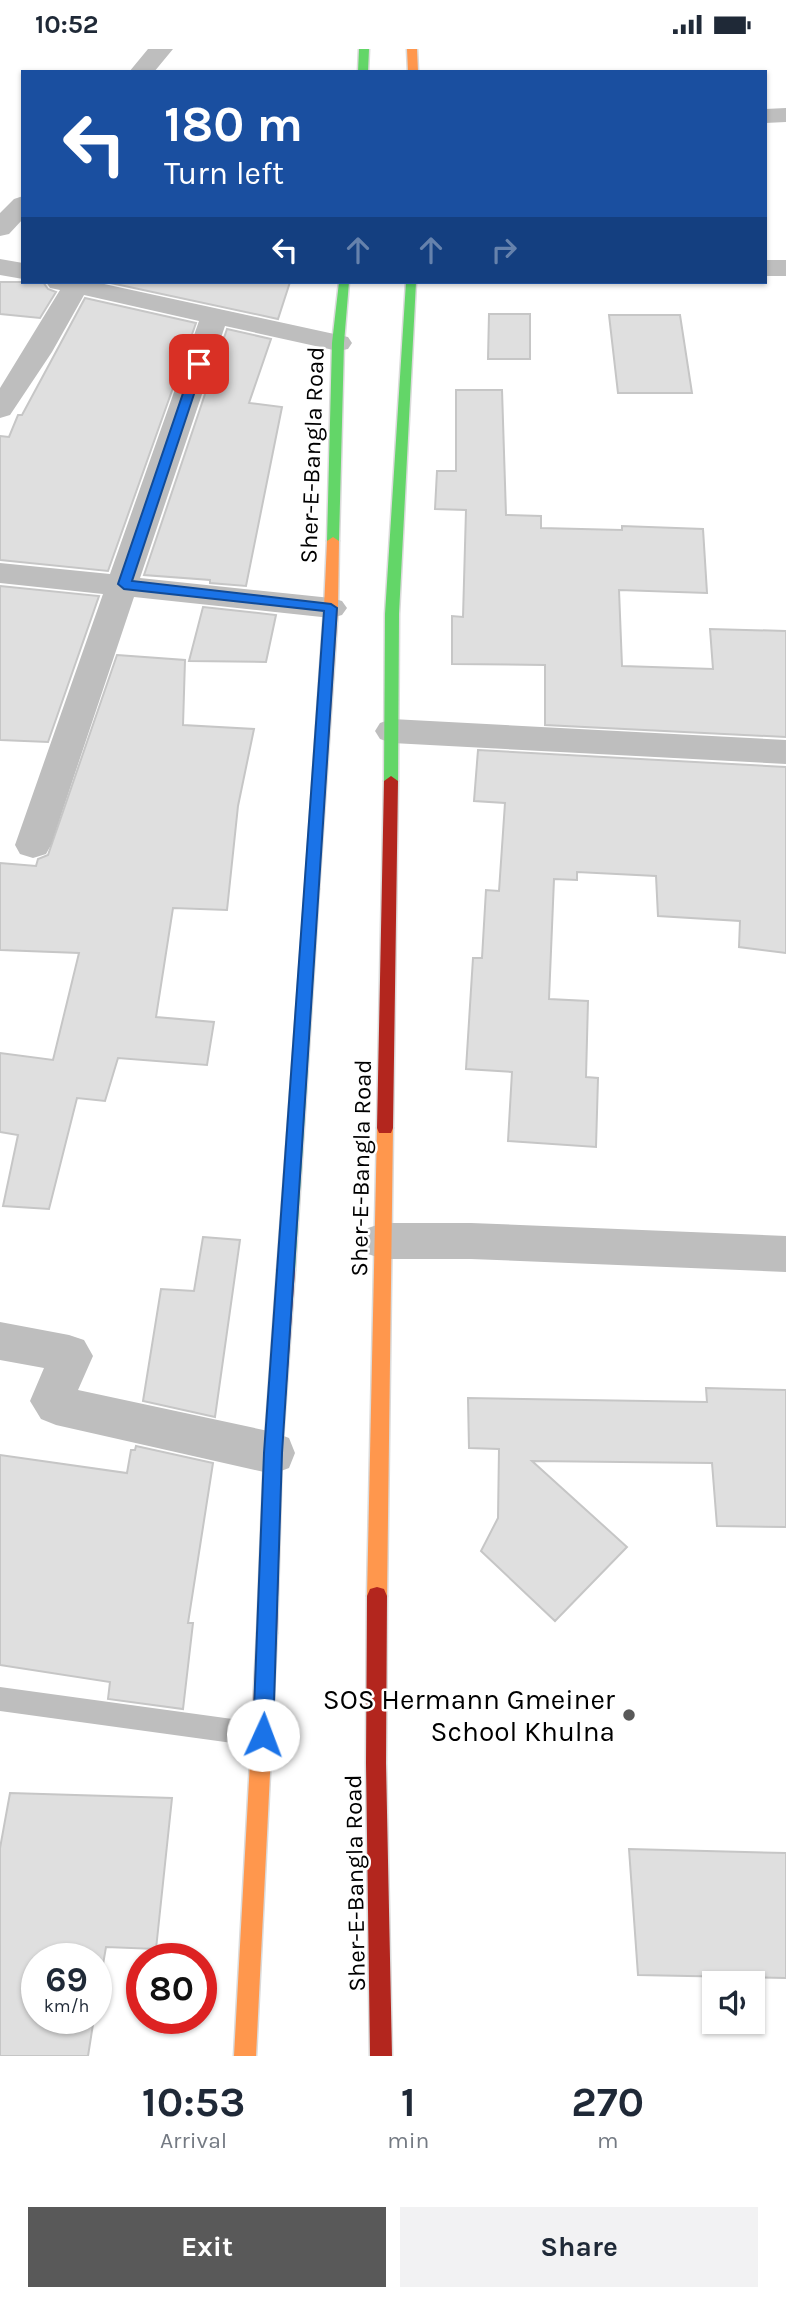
<!DOCTYPE html>
<style>
body{margin:0;font-family:Karla,sans-serif;background:#f2f2f3;color:#1f2937;height:100vh;display:flex;flex-direction:column;font-size:26px;white-space:nowrap}
*{box-sizing:border-box;margin:0}
p{font-size:23px;color:#747a83}
.icon{flex:none;width:38px;height:38px;fill:none;stroke:currentColor;stroke-width:2;stroke-linecap:round;stroke-linejoin:round}
.map{position:relative;height:2007px;overflow:hidden}
.side{display:flex;flex-direction:column;background:#fff;flex:1}
.side>*{flex:none}
.hud{position:absolute;left:21px;top:21px;width:746px;height:214px;border-radius:0px;box-shadow:0 2px 5px #0004;background:#1a4fa0;color:#fff;overflow:hidden}
.controls{position:absolute;left:702px;top:1922px;display:grid;gap:14px}
.controls a{display:grid;place-items:center;width:63px;height:63px;border-radius:0px;background:#fff;box-shadow:0 2px 5px #0004;font-size:35px}
.speed{position:absolute;left:21px;top:1894px;display:flex;gap:14px;font-size:35px;font-weight:700;text-align:center}
.speed>*{display:grid;place-content:center;width:91px;height:91px;border-radius:50%;background:#fff;box-shadow:0 2px 5px #0004;line-height:1}
.speed small{font-size:18px;font-weight:400}
.speed .limit{border:10px solid #d22;background:#fff;color:#111}
.pin{position:absolute;display:grid;place-items:center;width:60px;height:60px;color:#fff;margin:-30px;border-radius:14px;box-shadow:0 4px 10px #0006}
.me{position:absolute;width:77px;margin:-38px;rotate:2deg;stroke-linejoin:round;filter:drop-shadow(0 0 5px #0008)}
.turn{display:flex;align-items:center;gap:24px;height:147px;padding:0 28px;font-size:32px}
.turn .icon{width:91px;height:91px;stroke-width:2.5}
.turn b{display:block;font-size:49px;line-height:60px}
.lanes{display:flex;align-items:center;height:66px;padding:0 28px;background:#0003;justify-content:center;gap:35px;direction:ltr}
.lanes .off{opacity:.35}
.eta{display:flex;justify-content:space-evenly;align-items:center;height:119px;text-align:center}
.eta b{font-size:42px;font-weight:700;line-height:49px}
.action{display:flex;gap:14px;margin-top:auto;padding:14px 28px}
.action a{flex:1;height:80px;border-radius:0px;background:#595959;color:#fff;font-size:28px;font-weight:700;line-height:80px;text-align:center}
.action a+a{background:#f2f2f3;color:#1f2937}
.status{display:flex;justify-content:space-between;align-items:center;height:49px;padding:0 35px;background:#fff;direction:ltr}
.status svg{height:19px;fill:currentColor}
.map>svg:first-child{display:block}
.building{fill:#dfdfdf;stroke:#c6c6c6;stroke-width:2}
.lines{fill:none;stroke-linecap:round;stroke-linejoin:round}
.fast-casing{stroke:#dbdbdb;stroke-width:3}
.slow-casing{stroke:#dbdbdb;stroke-width:3}
.jam-casing{stroke:#dbdbdb;stroke-width:3}
.lane{fill:#bebebe;fill-rule:evenodd}
.street{fill:#bebebe;fill-rule:evenodd}
.fast{fill:#63d668;fill-rule:evenodd}
.slow{fill:#ff974d;fill-rule:evenodd}
.jam{fill:#b3261e;fill-rule:evenodd}
.route{fill:#1a73e8;stroke:#114b97;stroke-width:2}
.poi-dot{fill:#595959;stroke:#fff;stroke-width:2.5}
.labels{text-anchor:middle;stroke-width:5;stroke-linejoin:round;paint-order:stroke}
.street-label{font-size:24px;fill:#000;stroke:#fff}
.near-poi-label{font-size:28px;fill:#000;stroke:#fff;text-anchor:end}
</style>
<div class="status"><b>10:52</b><svg viewBox="0 0 49 12"><path d="M0 12V9h3v3zM5 12V6h3v6zM10 12V3h3v9zM15 12V0h3v12zM26 1h20v11H26zM47 4h2v5h-2z"/></svg></div>
<div class="map">
<svg width="786" height="2007" viewBox="0 0 786 2007">
<rect width="100%" height="100%" fill="#fff"/>
<!-- building -->
<path class="building" d="M0,233H43L48,240L56,243L40,269L0,265Z
M106,233H290L278,270Z
M85,249L196,274L108,522L0,511V387L9,388L18,366H22Z
M489,265H530V310H488Z
M609,266H680L692,344H618Z
M227,280L271,290L249,354L282,358L246,537L210,534V531L144,526Z
M456,341H502L506,466L541,467V479L622,481V477L703,480L707,544L619,541L622,617L713,620L710,580L786,582V688L545,676V616L452,615V567L463,568L466,461L435,460L437,422H456Z
M0,537L99,547L48,693L0,691Z
M203,558L276,566L266,613L189,612Z
M117,606L185,611L183,676L254,680L238,757L227,861L173,859L156,968L214,973L207,1016L118,1009L105,1052L77,1049L49,1160L3,1157L18,1086L0,1083V1004L53,1011L79,904L0,901V814L36,817L38,810L48,806Z
M478,701L786,718V904L739,898L740,872L658,867L656,827L577,823V831L554,830L549,950L588,952L586,1028L598,1029L596,1098L508,1092L512,1023L466,1020L473,909H482L486,841L499,842L505,754L474,752Z
M203,1188L240,1191L215,1368L143,1352L161,1240L194,1242Z
M706,1339L786,1341V1478L717,1477L712,1414L532,1412L627,1498L555,1572L481,1502L498,1469L499,1400L469,1399L468,1349L707,1353Z
M136,1397L213,1414L188,1574H193L183,1660L108,1650L110,1633L0,1616V1406L127,1424L131,1401H135Z
M10,1744L172,1749L156,1900L106,1898L96,1956V1909H37V1969H94L88,2007H0V1799Z
M629,1800L786,1804V1929L638,1926Z"/>
<g class="lines">
<!-- fast casing -->
<g class="fast-casing">
<path id="fast" d="M359,0H369L368,23H358Z
M339,233H349L344,294L339,492L333,496L327,492L332,294Z
M406,233H416L399,565L398,732L391,737L384,732L385,565Z
M312,834L319,840L295,1221L292,1226L286,1228L280,1226L277,1221L305,840Z"/>
</g>
<!-- slow casing -->
<g class="slow-casing">
<path id="slow" d="M407,0H417L418,23H408Z
M333,488L339,492L338,559L319,840L312,846L305,840L324,559L327,492Z
M385,1072L391,1074L393,1079L387,1547L384,1554L377,1556L370,1554L367,1547L377,1079L379,1074Z
M267,1575L274,1577L277,1584L256,2007H234L257,1584L260,1577Z"/>
</g>
<!-- jam casing -->
<g class="jam-casing">
<path id="jam" d="M391,727L398,732L393,1079L391,1084H379L377,1079L384,732Z
M286,1214L292,1216L295,1221L282,1404L277,1584L274,1591L267,1593L260,1591L257,1584L264,1404L277,1221L280,1216Z
M377,1538L384,1540L387,1547L386,1714L392,2007H370L366,1714L367,1547L370,1540Z"/>
</g>
<!-- lane -->
<path class="lane" d="M0,1638L262,1674L271,1677L274,1686L271,1695L262,1698L0,1662Z"/>
<!-- street -->
<path class="street" d="M148,0H173L154,23H129Z
M786,59V73L765,74V60Z
M23,147V170L9,185L0,187V164L14,150Z
M0,210L23,214V230L0,226Z
M765,211H786V227H765Z
M46,233H95L348,288L352,294L348,300L338,302L225,277L140,529L331,549L342,552L347,559L342,566L331,569L134,548L51,796L46,805L33,809L20,805L15,796L103,545L0,534V514L110,525L199,272L84,246L52,303L10,366L0,369V339L60,241L50,239Z
M392,670L786,691V715L392,694L380,690L375,682L380,674Z
M383,1174H471L786,1187V1223L471,1210H383L368,1205L362,1192L368,1179Z
M0,1273L69,1286L84,1291L93,1307L78,1341L273,1383L289,1389L295,1404L289,1419L273,1425L56,1376L41,1370L30,1352L44,1319L0,1311Z"/>
<!-- fast -->
<use href="#fast" class="fast"/>
<!-- slow -->
<use href="#slow" class="slow"/>
<!-- jam -->
<use href="#jam" class="jam"/>
</g>
<!-- route -->
<path class="route" d="M199,312L204,315L132,532L331,555L337,559L282,1404L273,1686L270,1693L263,1696L256,1693L253,1686L264,1404L324,562L124,540L118,535L193,315Z"/>
<!-- markers -->
<circle class="poi-dot" cx="629" cy="1666" r="7"/>
<g class="labels">
<!-- street labels -->
<g class="street-label">
<text transform="translate(312 406) rotate(-88)" y="8">Sher-E-Bangla Road</text>
<text transform="translate(361 1119) rotate(-89)" y="8">Sher-E-Bangla Road</text>
<text transform="translate(355 1834) rotate(-91)" y="8">Sher-E-Bangla Road</text>
</g>
<!-- near-poi labels -->
<g class="near-poi-label">
<text x="615" y="1660">SOS Hermann Gmeiner<tspan x="615" dy="32">School Khulna</tspan></text>
</g>
</g>
</svg>
<div class="controls">
<a><svg class="icon" aria-label="sound" viewBox="0 0 24 24"><path d="M4 9h4l5-4v14l-5-4H4zM17 9q2 3 0 6"/></svg></a>
</div>
<div class="speed"><div>69<small>km/h</small></div><div class="limit">80</div></div>
<div class="pin" style="left:199px;top:315px;background:#d93025"><svg class="icon" aria-label="arrive" viewBox="0 0 24 24"><path d="M6 21V4h12l-3 4 3 4H6"/></svg></div>
<svg class="me" style="left:263px;top:1686px" viewBox="-20 -20 40 40"><circle r="19" fill="#fff"/><path d="M0-13L10 11 0 6-10 11z" fill="#1a73e8"/></svg>
<div class="hud">
<div class="turn"><svg class="icon" aria-label="left" viewBox="0 0 24 24"><path d="M17 20v-9H6M10 6l-5 5 5 5"/></svg><div><b>180 m</b>Turn left</div></div>
<div class="lanes"><svg class="icon" aria-label="left" viewBox="0 0 24 24"><path d="M17 20v-9H6M10 6l-5 5 5 5"/></svg><svg class="icon off" aria-label="ahead" viewBox="0 0 24 24"><path d="M12 20V5M6 11l6-6 6 6"/></svg><svg class="icon off" aria-label="ahead" viewBox="0 0 24 24"><path d="M12 20V5M6 11l6-6 6 6"/></svg><svg class="icon off" aria-label="right" viewBox="0 0 24 24"><path d="M7 20v-9h11M14 6l5 5-5 5"/></svg></div>
</div>
</div>
<section class="side">
<div class="eta">
<div><b>10:53</b><p>Arrival</p></div>
<div><b>1</b><p>min</p></div>
<div><b>270</b><p>m</p></div>
</div>
<div class="action"><a>Exit</a><a>Share</a></div>
</section>
